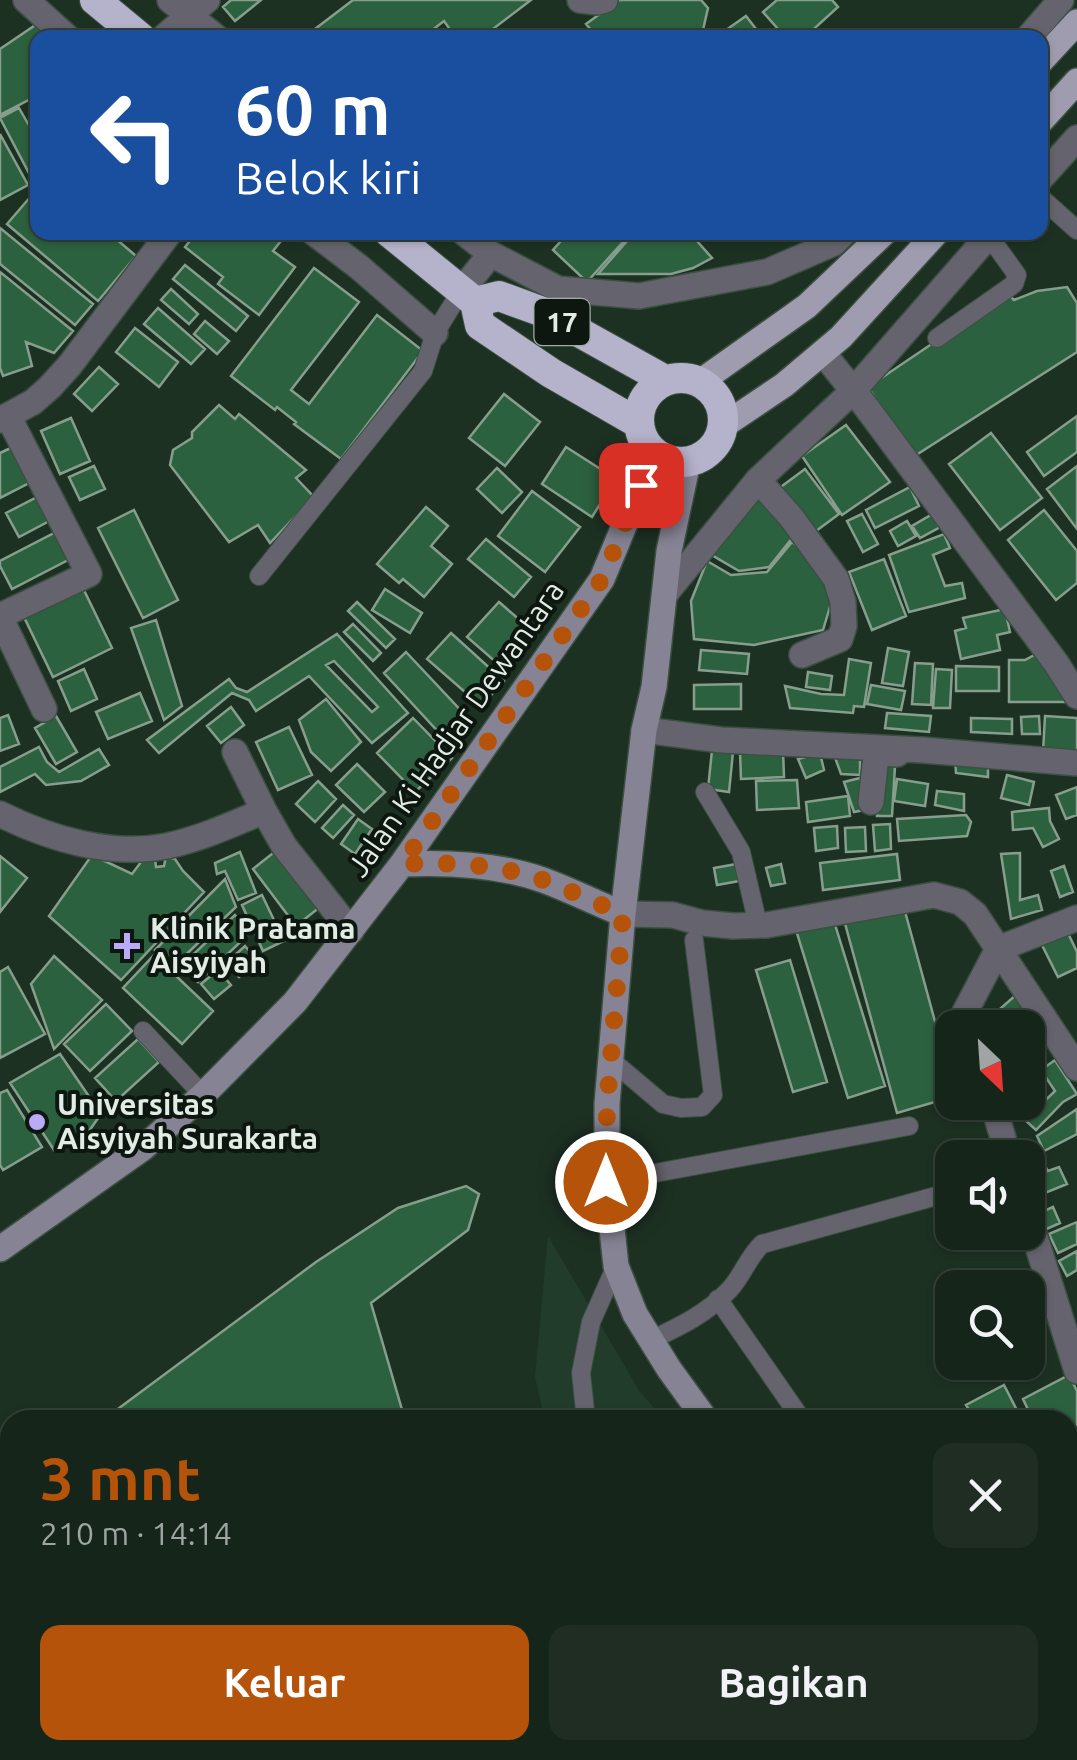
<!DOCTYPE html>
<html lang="id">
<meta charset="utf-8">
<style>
body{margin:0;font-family:Ubuntu,sans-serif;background:#1f2d23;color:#f1f3f6;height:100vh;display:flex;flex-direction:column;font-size:38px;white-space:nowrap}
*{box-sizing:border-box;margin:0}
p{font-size:32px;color:#9ea5a2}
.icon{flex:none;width:55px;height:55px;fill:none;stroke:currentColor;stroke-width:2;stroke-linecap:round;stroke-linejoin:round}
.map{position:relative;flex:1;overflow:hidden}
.details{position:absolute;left:0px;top:1410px;width:1078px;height:350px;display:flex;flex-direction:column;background:#16251a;border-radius:30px 30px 0 0;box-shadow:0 2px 8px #0004,0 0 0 2px #354239}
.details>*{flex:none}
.top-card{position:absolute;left:30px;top:30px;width:1018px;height:210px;border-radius:20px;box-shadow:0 2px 8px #0004,0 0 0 2px #354239;background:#1a4fa0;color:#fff;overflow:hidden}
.needle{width:65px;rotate:155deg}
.fabs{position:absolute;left:935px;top:1010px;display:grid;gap:20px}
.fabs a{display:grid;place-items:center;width:110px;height:110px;border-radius:20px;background:#16251a;box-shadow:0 2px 8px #0004,0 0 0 2px #354239;font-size:50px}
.pin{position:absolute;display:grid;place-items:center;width:85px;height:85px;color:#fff;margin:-42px;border-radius:20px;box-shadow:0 5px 15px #0006}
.me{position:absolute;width:110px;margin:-55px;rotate:0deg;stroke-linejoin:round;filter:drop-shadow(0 0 8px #0008)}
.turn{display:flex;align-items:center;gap:35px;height:210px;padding:0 40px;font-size:45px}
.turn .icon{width:130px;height:130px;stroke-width:2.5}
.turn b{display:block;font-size:70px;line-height:85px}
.round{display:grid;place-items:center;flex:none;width:105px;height:105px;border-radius:20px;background:#1f2d23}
.summary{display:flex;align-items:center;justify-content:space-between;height:170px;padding:0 40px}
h1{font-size:60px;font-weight:600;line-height:75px;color:#b45309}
.button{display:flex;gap:20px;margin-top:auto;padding:20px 40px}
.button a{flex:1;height:115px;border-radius:20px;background:#b45309;color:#fff;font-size:40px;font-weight:600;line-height:115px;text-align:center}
.button a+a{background:#1f2d23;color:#f1f3f6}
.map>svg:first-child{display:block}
.built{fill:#223c2b}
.building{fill:#2c613f;stroke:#879e8d;stroke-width:2.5;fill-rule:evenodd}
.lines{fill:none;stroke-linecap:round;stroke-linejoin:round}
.lane-casing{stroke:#3c4f42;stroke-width:20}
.street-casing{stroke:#3c4f42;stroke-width:28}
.secondary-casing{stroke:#3c4f42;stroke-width:28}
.primary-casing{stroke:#3c4f42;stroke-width:28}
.highway-casing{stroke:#3c4f42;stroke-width:32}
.lane{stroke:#65646e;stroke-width:18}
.street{stroke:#65646e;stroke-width:25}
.secondary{stroke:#868494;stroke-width:25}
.primary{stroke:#9f9cb0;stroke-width:25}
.highway{stroke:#b5b2cb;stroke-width:30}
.route{stroke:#b45309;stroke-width:18;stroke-dasharray:0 32.4}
.poi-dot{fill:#b9abf7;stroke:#0e1610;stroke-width:4}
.labels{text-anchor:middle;stroke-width:8;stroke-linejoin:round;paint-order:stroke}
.shield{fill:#0e1610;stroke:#a2aca4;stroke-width:2.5}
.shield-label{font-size:28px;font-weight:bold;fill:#e1ede4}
.street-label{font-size:30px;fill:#e1ede4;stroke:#0e1610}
.poi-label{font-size:30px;font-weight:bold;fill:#e1ede4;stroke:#0e1610;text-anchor:start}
</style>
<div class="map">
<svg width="1077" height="1760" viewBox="0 0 1077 1760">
<rect width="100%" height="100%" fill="#1d3123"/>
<!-- built -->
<path class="built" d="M548,1236L640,1392L665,1420H545L535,1377Z
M1068,1713L1077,1714V1760H627L625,1750H1068Z"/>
<!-- building -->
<path class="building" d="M231,0H261L235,21L223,7Z
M353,0H531L481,38H456L444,21L422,38H322L315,29Z
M619,0H701L708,8L703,30L693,38H598L586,24Z
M777,0H832L838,7L804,38H786L763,12Z
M746,16L763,38H731L726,30Z
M37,24L49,38H38V95L0,115V49Z
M19,108L38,141V177L32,179L0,118Z
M0,134L28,185L0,200Z
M38,188V232H108L136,256L98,301L7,224Z
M0,228L93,304L75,325L0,264Z
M197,232H288L273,251L295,267L259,315L218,284L223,277L185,247Z
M569,232H632L587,282L553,250Z
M635,232H689L712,258L693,268L671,274H598Z
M185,265L248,316L236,331L173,279Z
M314,268L359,302L291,390L309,404L377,315L423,351L341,459L294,424L296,422L277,407L275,410L231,376Z
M0,272L73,331L54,353L26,342L32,366L3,376L0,368Z
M1067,287L1077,303V352L913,457L868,387L1007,293L1014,300L1037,291Z
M171,289L198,314L189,324L161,300Z
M158,308L205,349L191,364L144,324Z
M205,321L229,341L217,354L194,334Z
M135,328L178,362L159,387L116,352Z
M99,367L118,384L92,411L74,394Z
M504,394L540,422L505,466L469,438Z
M219,405L235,419L239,414L306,470L296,478L314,497L270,543L258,525L229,542L170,465L173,450L192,438V432Z
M1077,416V452L1044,476L1027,452Z
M71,418L90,461L60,474L41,431Z
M846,425L890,482L842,515L802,456Z
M991,433L1042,498L1000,530L949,464Z
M17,445L35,480L0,498V453Z
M566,447L616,479L592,517L542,484Z
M94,466L105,489L80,500L69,477Z
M1077,466V529L1047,489Z
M497,468L522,492L502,513L477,489Z
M805,469L839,514L812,534L778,489Z
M910,487L919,506L875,528L866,510Z
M532,491L580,527L545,572L498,536Z
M754,491L793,537L769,567L739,571L710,554Z
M43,494L55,518L19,537L6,513Z
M426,507L448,526L431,546L452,564L424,597L403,579L399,583L377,564Z
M134,510L178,600L143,618L98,528Z
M1044,510L1077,551V583L1056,600L1008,540Z
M936,512L944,525L920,538L912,526Z
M862,514L878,544L863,552L847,521Z
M907,521L916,536L898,546L890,531Z
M58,531L72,558L12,589L0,566V561Z
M944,534L950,548L933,555L945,586L962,583L965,598L909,612L889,555Z
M486,539L531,577L514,597L468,559Z
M792,542L811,557L833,597L823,630L754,645L694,639L691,601L707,561L731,575L767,572Z
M884,559L906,616L872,630L849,572Z
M82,586L112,648L53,677L23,615Z
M385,589L422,613L410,633L372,610Z
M357,602L395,639L386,648L348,611Z
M499,602L536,634L505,670L467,637Z
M1005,609L1010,632L997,635L1000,650L961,659L955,631L966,628L963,618Z
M156,620L182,706L164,720L131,628Z
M353,624L381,653L373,661L344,632Z
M451,633L504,681L481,706L427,659Z
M337,634L408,713L372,743L309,676L256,711L249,700L232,693L159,753L147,740L229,679L236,688L247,692ZM334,661L378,707L372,712L326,665Z
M888,648L909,652L903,686L882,683Z
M701,650L749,654L747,674L699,670Z
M406,652L466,716L443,737L384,673Z
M1040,652L1068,702H1009V660H1025Z
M849,659L871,663L864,707L854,706L853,713L790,708L785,686L821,694L844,695Z
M915,663L933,664L931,705L912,704Z
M956,666L999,667V691H956Z
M84,669L97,699L71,711L58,681Z
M936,669L952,670L950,708H933Z
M808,672L832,676L830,690L806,687Z
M741,684V709H694V685Z
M871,685L905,691L901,710L867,704Z
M140,693L152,721L108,739L96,712Z
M326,699L361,742L331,771L311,752L299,720Z
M231,707L244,725L221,743L207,726Z
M887,713L931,716L929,732L885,728Z
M8,715L19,744L0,751V718Z
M56,716L77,752L56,764L35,728Z
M1039,716L1040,734H1022L1021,717Z
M1045,716L1077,718V754L1043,752Z
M413,718L452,758L415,792L377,753Z
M971,718L1012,719V734L971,732Z
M289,727L312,775L278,790L256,742Z
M39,747L47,762L59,772L99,749L109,765L81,781L46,785L35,774L0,792V767Z
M712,750L733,752L729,792L708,789Z
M783,750L784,777L741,779L740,752Z
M833,752H860V775L841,774Z
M820,753L824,770L806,778L798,759Z
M955,760L988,762V777L956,773Z
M357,764L385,792L364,812L336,785Z
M879,765L895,766L892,816H877Z
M1007,775L1034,782L1029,805L1001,798Z
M860,778L868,805L864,810L854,812L844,782Z
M897,779L928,784L925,806L894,801Z
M797,780L799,808L757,810L756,781Z
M318,781L336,799L315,822L296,804Z
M1077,787V815L1066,819L1056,795Z
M937,791L964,794V811L935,805Z
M848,796L850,816L808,822L806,802Z
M343,805L354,815L333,838L322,828Z
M1049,808L1050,821L1059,839L1043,847L1033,828L1013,830L1012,812Z
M966,815L971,822L967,836L899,841L897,819Z
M358,819L372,829L355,854L341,844Z
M890,824L891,849L875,851L873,825Z
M837,826L838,848L816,851L814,828Z
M865,827L866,851L846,852L845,828Z
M277,850L320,907L296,926L253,869Z
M240,852L256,893L238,900L225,871L217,874L215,863Z
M1020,853V900L1038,895L1042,910L1011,919L1001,854Z
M897,854L900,880L823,890L820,863Z
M92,855L132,874L144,858L155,859L156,867L164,866L166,856L175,859L183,871L204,892L121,980L49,916Z
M0,856L27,878L0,912Z
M742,863L745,880L717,885L714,868Z
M781,864L785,883L771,886L766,868Z
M1064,866L1073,892L1060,897L1051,871Z
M225,879L236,907L173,967L155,950Z
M262,895L284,941L263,951L242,905Z
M903,904L952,1084V1097L897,1113L844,920Z
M235,915L251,932L198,982L181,966Z
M833,918L885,1086L848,1098L796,930Z
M1066,929L1077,952V968L1058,977L1040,941Z
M245,946L257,960L239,977L226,963Z
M154,955L213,1011L182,1044L123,988Z
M54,956L102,1000L54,1049L31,984Z
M790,960L827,1082L793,1092L756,970Z
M8,967L45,1034L0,1058V972Z
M218,970L231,985L214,999L201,984Z
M1017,994L1028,1007L1005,1028H973L968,1018L979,1013L984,1023Z
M106,1004L132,1031L90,1071L64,1044Z
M1026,1017L1048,1037L1028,1059V1028H1017Z
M138,1039L159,1062L116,1101L95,1078Z
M60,1054L101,1114L89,1131L54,1150L10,1083Z
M1055,1060L1077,1094L1063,1102L1036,1130L1025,1120L1055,1091L1041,1070Z
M7,1090L42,1147L3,1170L0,1165V1093Z
M1077,1109V1134L1044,1151L1037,1136Z
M1044,1164L1048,1171L1059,1167L1067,1184L1045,1193L1034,1169Z
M466,1186L479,1194L468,1230L371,1303L405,1420H103L316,1262L398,1208Z
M1053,1207L1060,1223L1042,1231L1035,1215Z
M1077,1222V1244L1058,1253L1049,1234Z
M1077,1251V1270L1067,1276L1059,1261Z
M1069,1375L1077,1391V1470L1068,1475V1420H1033L1023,1399Z
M1004,1385L1022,1420H975L966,1405Z
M10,1489V1750H519L523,1760H0V1496Z
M811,1750H929L931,1756L926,1760H837Z"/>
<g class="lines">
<!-- lane casing -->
<g class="lane-casing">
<path id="lane" d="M1040,197L1077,230
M937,338L1014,284L1017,275L989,236
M259,576L423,371L435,333L461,291
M705,792L741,852L758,925
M143,1031L203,1095
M611,1060L663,1104L681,1108L702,1107L713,1095L694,940
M607,1182L909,1126
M718,1299L802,1420
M651,1340C679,1327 708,1313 730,1289C743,1275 748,1257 762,1244L940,1195
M586,1420L581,1373L591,1322L616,1266
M1068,1697L1070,1671
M665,1750L668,1760
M1061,1760L1062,1750"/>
</g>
<!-- street casing -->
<g class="street-casing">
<path id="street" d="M26,0L68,38
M170,0L217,38
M580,0L597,2L605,0
M163,38L207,0
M1028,38L1061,0
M1040,179L1077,138
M313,232L359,267L435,333
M463,232L491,254L558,289L639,296L767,272L834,243L845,232
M461,291L491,254
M823,353L867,408L1056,663L1077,696
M0,420L33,402L50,387L70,365L170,232
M758,480L791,517L836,579L843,602L844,626L840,639L802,655
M665,594L758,480L853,391L992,232
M0,616L89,574L8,416
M0,617L44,709
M644,730L721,740L922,750L1077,763
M235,752L264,811L284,846L351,931
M871,802L876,756L881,753L897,754
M0,814C50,839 111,857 167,846C200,839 233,824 264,811
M623,914L673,915L702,923L733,926L767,925L934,895L960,902L975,914L1077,1068
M960,1028L965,1012L998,949L1077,918
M989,1102L995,1111L1009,1158
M1028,1215L1077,1371"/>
</g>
<!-- secondary casing -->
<g class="secondary-casing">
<path id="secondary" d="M688,462L669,551L654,687L644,730L623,914L607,1104V1182L616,1266L635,1314L669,1369L706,1420
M402,864C449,862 498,864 543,880C570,890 596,903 623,914
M0,1249L143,1148L203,1095L295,1002L402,864L602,579L654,454
M1068,1670L1077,1672"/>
</g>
<!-- primary casing -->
<g class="primary-casing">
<path id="primary" d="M1040,62L1077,22
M1040,122L1077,81
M700,382L807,306L885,232
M723,426L784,385L841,337L937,232"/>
</g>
<!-- highway casing -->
<g class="highway-casing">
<path id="highway" d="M95,0L141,38
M389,232L475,302
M475,302L499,296L543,312L665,380
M475,302L480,325L551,373L638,423
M639 420a42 42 0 1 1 84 0a42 42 0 1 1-84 0Z"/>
</g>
<!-- lane -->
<use href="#lane" class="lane"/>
<!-- street -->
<use href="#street" class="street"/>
<!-- secondary -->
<use href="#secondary" class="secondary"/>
<!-- primary -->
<use href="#primary" class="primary"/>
<!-- highway -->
<use href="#highway" class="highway"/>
</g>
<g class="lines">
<!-- route -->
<path class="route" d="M606,1182L607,1104L623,914C596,903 570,890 543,880C498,864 449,862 402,864L602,579L641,485"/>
</g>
<!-- markers -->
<g class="poi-dot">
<path d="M122 931h10v10h10v10h-10v10h-10v-10h-10v-10h10z"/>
<circle cx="37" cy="1122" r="10"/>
</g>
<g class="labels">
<!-- shield labels -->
<rect class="shield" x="534.5" y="299" width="55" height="46" rx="8"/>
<g class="shield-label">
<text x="562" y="332">17</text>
</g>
<!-- street labels -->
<g class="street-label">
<text transform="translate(456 729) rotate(-55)" y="10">Jalan Ki Hadjar Dewantara</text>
</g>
<!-- poi labels -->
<g class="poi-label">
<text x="150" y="939">Klinik Pratama<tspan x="150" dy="34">Aisyiyah</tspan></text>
<text x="57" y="1115">Universitas<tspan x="57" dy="34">Aisyiyah Surakarta</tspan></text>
</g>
</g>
</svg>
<div class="fabs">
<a><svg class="needle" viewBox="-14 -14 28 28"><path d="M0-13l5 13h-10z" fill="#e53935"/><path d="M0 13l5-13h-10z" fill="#9ea5a2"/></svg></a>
<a><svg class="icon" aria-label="sound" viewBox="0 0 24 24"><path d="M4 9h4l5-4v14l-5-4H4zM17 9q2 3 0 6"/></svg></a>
<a><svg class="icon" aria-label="search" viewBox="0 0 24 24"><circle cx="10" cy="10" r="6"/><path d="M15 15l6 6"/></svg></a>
</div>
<div class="pin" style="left:641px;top:485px;background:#d93025"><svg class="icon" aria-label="arrive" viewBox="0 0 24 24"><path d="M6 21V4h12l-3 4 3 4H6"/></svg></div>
<svg class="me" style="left:606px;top:1182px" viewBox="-20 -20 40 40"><circle r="17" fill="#b45309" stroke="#fff" stroke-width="3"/><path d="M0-11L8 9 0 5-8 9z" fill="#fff"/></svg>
<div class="top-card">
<div class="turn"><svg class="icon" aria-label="left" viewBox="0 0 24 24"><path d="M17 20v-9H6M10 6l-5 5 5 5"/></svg><div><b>60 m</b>Belok kiri</div></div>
</div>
<section class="details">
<div class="summary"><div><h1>3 mnt</h1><p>210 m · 14:14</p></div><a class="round"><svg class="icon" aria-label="close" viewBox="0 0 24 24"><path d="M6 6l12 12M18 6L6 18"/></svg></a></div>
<div class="button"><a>Keluar</a><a>Bagikan</a></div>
</section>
</div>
